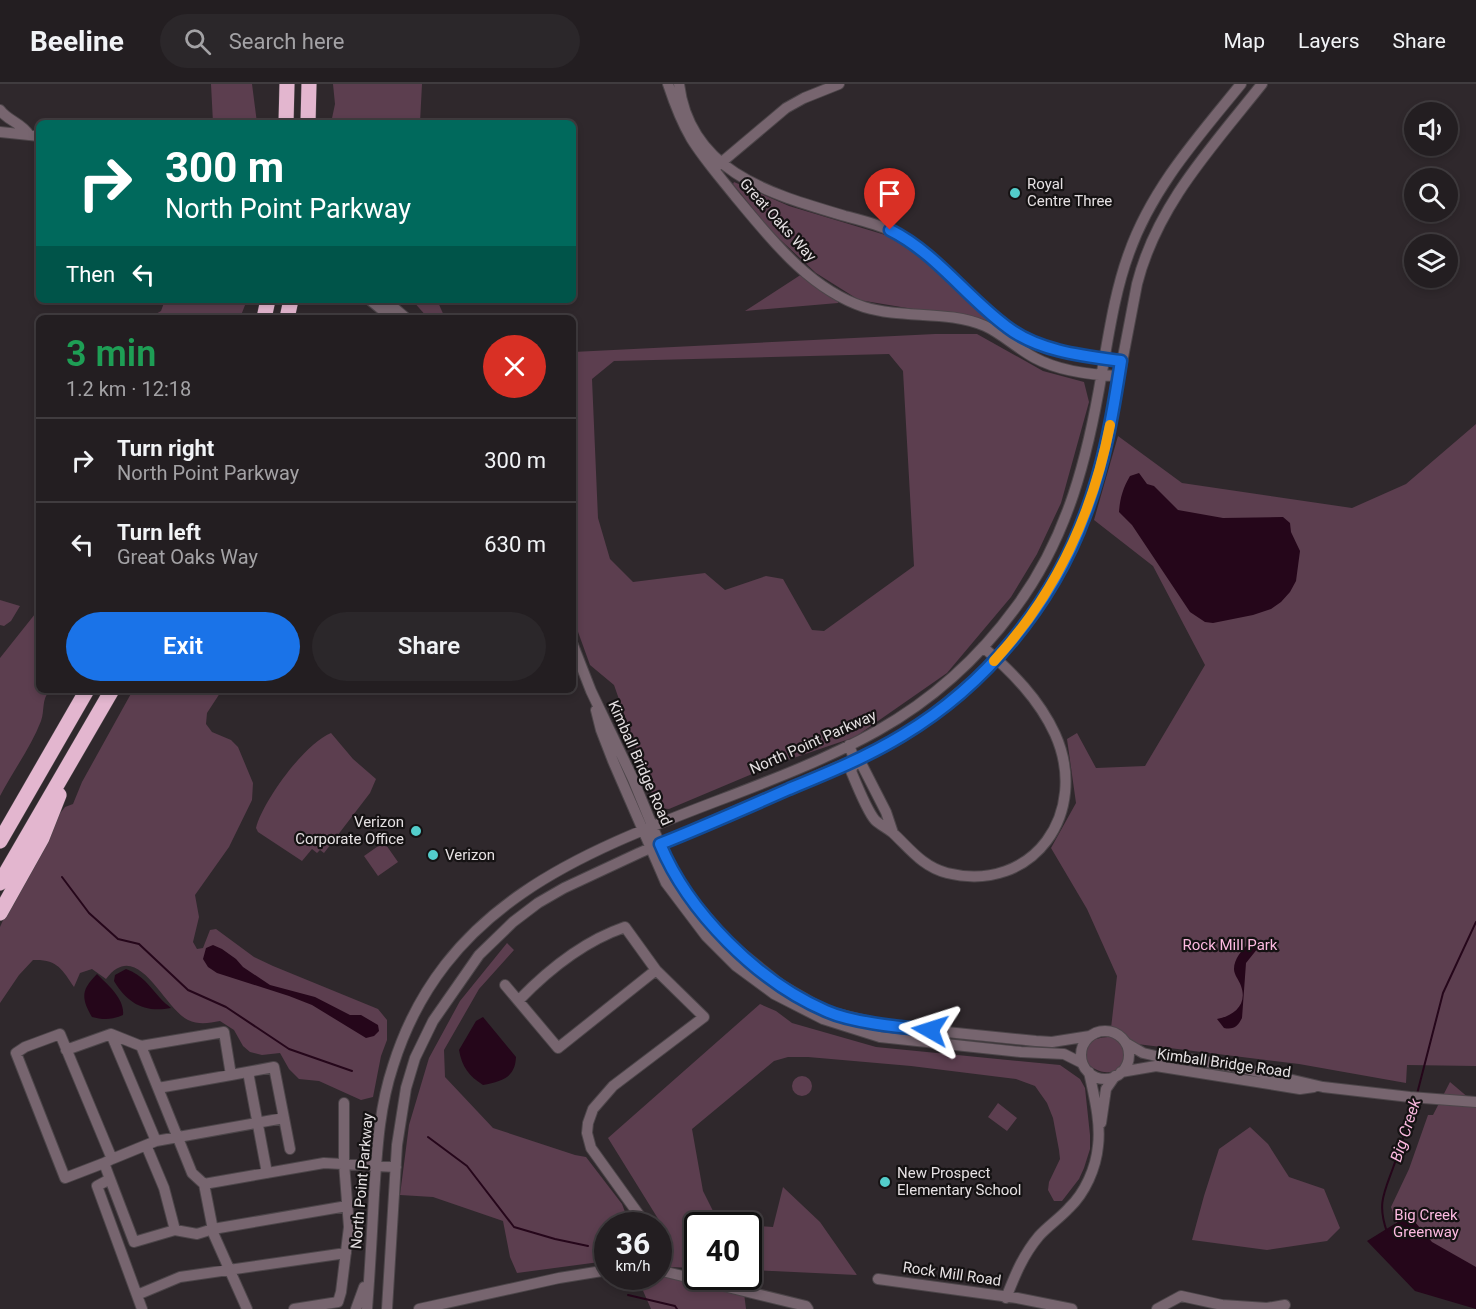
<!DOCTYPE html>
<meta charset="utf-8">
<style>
body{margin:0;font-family:Roboto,sans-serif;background:#2b272a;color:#f1f3f6;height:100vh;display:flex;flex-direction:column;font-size:22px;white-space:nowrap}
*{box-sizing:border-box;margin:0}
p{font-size:20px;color:#a3a2a5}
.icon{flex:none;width:33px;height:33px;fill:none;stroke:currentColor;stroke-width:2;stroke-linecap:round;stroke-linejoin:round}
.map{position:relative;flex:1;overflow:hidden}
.sheet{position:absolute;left:36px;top:231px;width:540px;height:378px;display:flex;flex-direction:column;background:#231e21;border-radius:9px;box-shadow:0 3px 9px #0003,0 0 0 2px #403c3f}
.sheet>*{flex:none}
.hud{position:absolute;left:36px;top:36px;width:540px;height:183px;border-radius:9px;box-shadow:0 3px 9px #0003,0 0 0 2px #403c3f;background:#00695c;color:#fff;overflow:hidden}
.fabs{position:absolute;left:1404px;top:18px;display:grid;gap:12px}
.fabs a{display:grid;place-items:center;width:54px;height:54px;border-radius:50%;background:#231e21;box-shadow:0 3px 9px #0003,0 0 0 2px #403c3f;font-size:30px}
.speed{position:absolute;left:594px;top:1128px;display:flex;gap:12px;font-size:30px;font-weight:700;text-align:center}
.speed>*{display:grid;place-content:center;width:78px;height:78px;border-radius:50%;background:#231e21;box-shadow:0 3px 9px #0003,0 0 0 2px #403c3f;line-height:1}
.speed small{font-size:15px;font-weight:400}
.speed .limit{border:3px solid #111;border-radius:9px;background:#fff;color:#111}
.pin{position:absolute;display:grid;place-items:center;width:51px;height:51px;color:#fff;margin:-62px -26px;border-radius:50% 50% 50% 0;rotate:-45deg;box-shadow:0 0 6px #0007}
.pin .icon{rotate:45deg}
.me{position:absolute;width:66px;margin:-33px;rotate:276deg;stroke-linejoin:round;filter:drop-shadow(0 0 4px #0008)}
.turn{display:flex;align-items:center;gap:21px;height:126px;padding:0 30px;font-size:27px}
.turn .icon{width:78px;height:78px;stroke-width:2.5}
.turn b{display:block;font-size:42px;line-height:51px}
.then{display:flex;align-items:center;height:57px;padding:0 30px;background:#0003;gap:12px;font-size:22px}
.round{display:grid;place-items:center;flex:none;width:63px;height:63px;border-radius:32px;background:#2b272a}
.head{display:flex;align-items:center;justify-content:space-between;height:102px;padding:0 30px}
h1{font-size:36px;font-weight:600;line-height:45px;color:#1e9e55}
.action{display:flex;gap:12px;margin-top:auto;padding:12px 30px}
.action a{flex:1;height:69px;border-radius:36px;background:#1a73e8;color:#fff;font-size:24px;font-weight:600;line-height:69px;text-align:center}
.action a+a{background:#2b272a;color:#f1f3f6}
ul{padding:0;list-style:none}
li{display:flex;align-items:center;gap:18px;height:84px;padding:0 30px;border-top:2px solid #403c3f}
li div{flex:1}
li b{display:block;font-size:22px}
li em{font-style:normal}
header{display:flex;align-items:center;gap:36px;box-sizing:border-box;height:84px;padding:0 30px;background:#231e21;border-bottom:2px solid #403c3f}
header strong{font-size:28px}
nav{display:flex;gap:33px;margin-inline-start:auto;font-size:21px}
.search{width:420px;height:54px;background:#2b272a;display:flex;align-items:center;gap:15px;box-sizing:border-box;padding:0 21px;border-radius:33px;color:#a3a2a5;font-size:22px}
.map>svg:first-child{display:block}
.green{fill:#5c3e4f;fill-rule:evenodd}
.water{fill:#25061a}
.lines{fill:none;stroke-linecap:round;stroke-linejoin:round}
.stream{stroke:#25061a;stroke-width:2}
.minor-casing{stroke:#4c4549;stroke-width:12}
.highway-casing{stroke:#4c4549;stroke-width:16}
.minor{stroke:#77656f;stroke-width:10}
.highway{stroke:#e3b6cf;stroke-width:15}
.route-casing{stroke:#114b97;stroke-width:15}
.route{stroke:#1a73e8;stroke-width:10}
.slow{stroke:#f59e0b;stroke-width:10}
.poi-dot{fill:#53cdcb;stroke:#151213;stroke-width:2}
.labels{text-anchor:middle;stroke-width:4.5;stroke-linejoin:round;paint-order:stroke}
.poi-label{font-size:15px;fill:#e5e0e2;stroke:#151213;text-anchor:start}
.street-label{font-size:15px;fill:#e5e0e2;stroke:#151213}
.park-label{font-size:15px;fill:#fcbae0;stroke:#151213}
.water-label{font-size:16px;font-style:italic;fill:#fab8de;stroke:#151213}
</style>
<header>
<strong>Beeline</strong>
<div class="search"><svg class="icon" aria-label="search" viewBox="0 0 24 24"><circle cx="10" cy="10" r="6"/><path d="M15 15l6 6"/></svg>Search here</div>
<nav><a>Map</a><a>Layers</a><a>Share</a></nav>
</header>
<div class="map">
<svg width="1476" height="1225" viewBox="0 0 1476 1225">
<rect width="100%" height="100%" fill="#2f282c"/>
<!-- green -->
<path class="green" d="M211,0H252L257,39H213Z
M333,0H422L420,39H331L335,20Z
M734,98L789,122L892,153L929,180L993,240L972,232L919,226L859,216L816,189L771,147L733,100Z
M802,190L839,215L838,219L745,227Z
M165,216H247L240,234H149L161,227Z
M412,216H437L445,234H428Z
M935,250H977L1043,287L1084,298L1089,318L1061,419L1037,470L1011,513L947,589L855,653L776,680L669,725L657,724L614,601L590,581L573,534V268ZM889,270L903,287L914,482L824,547L812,546L783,495L766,492L725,506L705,489L633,498L610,475L598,434L592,295L614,277Z
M1476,340V982L1407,981L1406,999L1299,980L1121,958L1125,964L1126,979C1113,993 1097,990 1085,977C1080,959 1095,953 1110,953L1117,892L1087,825L1051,764L1076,719L1067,655L1077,649L1096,684L1145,682L1205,581L1153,482L1094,436L1118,352L1182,399L1352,424L1406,400Z
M0,516L20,522L11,537L4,542L0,541Z
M39,525V606H50C41,616 45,626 41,637C31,663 13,687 0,712V574Z
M133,606H222L207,629L206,640L212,648L231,656L238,663L253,699L252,716L229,763L195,811L199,833L193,858L197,865L203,864L210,846L216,845L254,873L273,882L378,925L387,936V956L381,972L373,1013L361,1016L319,997L299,995L289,985L280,969L262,971L250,968L243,962L234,946L220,937C209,939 199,941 188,936C163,924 138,853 106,895L92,885L80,889L74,903C62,885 57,875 33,876L19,891L0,919V843L14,811L54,737L65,723L73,720L82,698Z
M331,649L353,675L376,695L370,709L324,769L320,766L317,769L312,765L302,777L258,748L256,744C263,717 304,660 331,649Z
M384,758L398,778L378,792L364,772Z
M507,859L514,866L479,905L444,966L445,993L493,1044L575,1071L586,1073L622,1120L630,1141L608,1142L607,1177L517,1189L510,1173L503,1137L433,1113L400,1111L409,1041L429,974L460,917Z
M760,920L776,927L792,939L876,963L1060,981L1080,995L1085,1004L1090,1051V1065L1084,1084L1079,1095L1062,1117H1054L1048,1106L1049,1098L1060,1075L1059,1066L1053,1034L1047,1019L1035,1002L1016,995L911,982L808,973H788L774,977L692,1045L703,1107L719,1139L773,1143L783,1103L820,1138L857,1191L749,1186L748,1142H698L697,1184L668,1183L665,1146L608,1054Z
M792 1002a10 10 0 1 1 20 0a10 10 0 1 1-20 0Z
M1450,998L1476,1020V1186L1393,1147L1396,1137L1391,1123L1409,1085L1428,1031H1433Z
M998,1019L1017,1034L1007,1047L988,1033Z
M1250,1043L1268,1060L1289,1093L1324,1105L1340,1144L1327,1157L1267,1166L1192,1156L1204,1112L1219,1065Z
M659,1188H697L698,1192L742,1193L746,1225H651L637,1193L658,1192Z"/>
<!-- water -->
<path class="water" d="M1139,389L1147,400L1154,402L1178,426L1223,434L1283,433L1290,439L1291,448L1300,467L1296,497L1290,508L1281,518L1271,525L1253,531L1213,539L1205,538L1190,528L1132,441L1119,428C1120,414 1123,404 1130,392Z
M1254,859L1258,860V864L1246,879L1242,934C1238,942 1234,946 1224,944L1217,935C1233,932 1248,921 1241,902C1239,896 1234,891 1234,885C1234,875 1242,866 1248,860Z
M213,861L222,865L236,875L243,883L270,901L315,913L350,931H361L378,941L379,947L374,952L366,954L312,921L289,912L217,889L208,883L203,875L206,864Z
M126,885C143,891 149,902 160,914C163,918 168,921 171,924C145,929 128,920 114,897L115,891Z
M97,890C108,901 125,915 123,931C112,936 103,936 92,933C81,914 81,906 97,890Z
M483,933L516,973C515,994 502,997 483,1001C469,992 462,983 459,966L476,937Z
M1409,1131L1432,1158L1476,1183V1225L1415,1207L1367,1157Z"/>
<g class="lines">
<!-- stream -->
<path class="stream" d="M62,793L89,829L118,855L139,860L188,906L226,923L289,965L352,987
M1417,1010L1443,909L1476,838
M428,1053L467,1082L514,1143L555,1155L588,1162
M1387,1148C1377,1120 1384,1109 1393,1084C1401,1062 1408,1038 1415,1016
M628,1211L675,1222L677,1225"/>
<!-- minor casing -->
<g class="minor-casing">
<path id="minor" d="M668,0C674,18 681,37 691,54C704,75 720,93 735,112C771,155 809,205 864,223C903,235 948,226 985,242C1001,249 1018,265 1035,274C1059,287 1091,291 1119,292
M679,0C690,89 772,110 845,132C864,137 884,142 901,152C933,171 960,202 987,226C994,232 1000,240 1008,244C1037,264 1077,271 1112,276
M0,26C8,37 22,39 29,51
M0,48L39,52
M716,83L786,24L804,14L839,0
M370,216L392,234
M385,216L406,234
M573,561L591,607L633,695L665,773L688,811L729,859L781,901L826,927L887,942L1036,957L1052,958L1090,952
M596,626L601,646L613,677L666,799L706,852L736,882L774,910L823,935L880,953L1021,968L1064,970L1082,979
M849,661L855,677L862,681L886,728L893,749
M855,677L851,687C856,699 867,727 875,736C880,741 887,744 893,749C910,765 923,783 947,789C1034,810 1090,728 1055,650C1039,615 1012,588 983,563
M505,901L558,964L656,886
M519,916C549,885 584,857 625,843L656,886L704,933L613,1002L593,1025L588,1039L587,1049L591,1064L647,1142
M1081 971a24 24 0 1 1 48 0a24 24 0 1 1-48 0Z
M111,950L156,1057L112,1075
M1126,959L1143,969L1156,972L1197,976L1245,985L1323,1003L1410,1013L1476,1018
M66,966L111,950L141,962
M248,988L267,1089
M1121,988L1156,982L1300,1005L1314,1003
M158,1004L231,991L224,948L141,962L192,1089L204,1100L324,1079L396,1083
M284,1034L290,1065
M1101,1039L1106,1005L1115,992
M156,1057L284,1034L274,983L231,991
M146,1061L164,1104L175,1146
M104,1079L112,1075L60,950L25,963L16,969L65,1094L104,1079L110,1095
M204,1100L214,1151L247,1225
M658,1186L806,1222L808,1225
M878,1195L1017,1214L1072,1225
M137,1211L180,1193L346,1169
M1006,1214C1015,1191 1023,1171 1039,1152C1048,1142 1060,1134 1069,1124C1085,1109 1096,1084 1098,1062C1101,1038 1094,1012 1089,988
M142,1225L97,1102L110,1095L134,1158L175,1146L197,1150L213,1145L347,1122
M294,1225L338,1218L341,1208L349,1143L344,1079V1019
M356,1225L364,1203
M367,1225C370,1187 372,1149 374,1111C377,1067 379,1024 393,982C463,758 702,745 877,647C932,616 979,574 1016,523C1068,453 1088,372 1102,288C1109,249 1115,207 1129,169C1152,104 1198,53 1241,0
M387,1225L397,1061L406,1004L415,974L433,937L479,871L513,838L538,819L564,804L639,769L870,669L921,640L981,590L1014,554L1038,521L1063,479L1085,434L1106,362L1137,200C1157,121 1212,63 1262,0
M419,1225L559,1194L608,1186
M1157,1225L1181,1212L1222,1221L1267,1224L1285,1221"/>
</g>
<!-- highway casing -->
<g class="highway-casing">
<path id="highway" d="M286,39L287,0
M308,39L309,0
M264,234L268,216
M287,234L291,216
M0,757L87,606
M0,799L112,606
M0,829L42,754L59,711"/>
</g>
<!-- minor -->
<use href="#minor" class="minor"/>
<!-- highway -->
<use href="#highway" class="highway"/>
</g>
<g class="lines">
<!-- route casing -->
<g class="route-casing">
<path id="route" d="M890,146C936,169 966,213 1007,243C1038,267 1083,272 1121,277C1113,329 1104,382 1085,431C1052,521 985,602 903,651C867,673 828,689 789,705C746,724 703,743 660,760C688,828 758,898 826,927C853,939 899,943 930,946"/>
</g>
<!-- route -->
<use href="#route" class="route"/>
<!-- slow -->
<path class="slow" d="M994,577C1055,511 1093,429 1110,341"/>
</g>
<!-- markers -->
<g class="poi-dot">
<circle cx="1015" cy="109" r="6"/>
<circle cx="416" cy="747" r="6"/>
<circle cx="433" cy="771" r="6"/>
<circle cx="885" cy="1098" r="6"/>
</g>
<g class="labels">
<!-- poi labels -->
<g class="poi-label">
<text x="1027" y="105">Royal<tspan x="1027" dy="17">Centre Three</tspan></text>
<text x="404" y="743" text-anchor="end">Verizon<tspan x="404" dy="17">Corporate Office</tspan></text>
<text x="445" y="776">Verizon</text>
<text x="897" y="1094">New Prospect<tspan x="897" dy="17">Elementary School</tspan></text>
</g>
<!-- street labels -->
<g class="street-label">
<text transform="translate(778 136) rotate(48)" y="5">Great Oaks Way</text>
<text transform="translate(813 658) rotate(-24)" y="5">North Point Parkway</text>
<text transform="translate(640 679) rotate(66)" y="5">Kimball Bridge Road</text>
<text transform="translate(1224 979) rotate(8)" y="5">Kimball Bridge Road</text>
<text transform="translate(362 1097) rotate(-85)" y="5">North Point Parkway</text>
<text transform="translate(952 1190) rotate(8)" y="5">Rock Mill Road</text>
</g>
<!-- park labels -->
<g class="park-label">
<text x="1230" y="866">Rock Mill Park</text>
<text x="1426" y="1136">Big Creek<tspan x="1426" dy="17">Greenway</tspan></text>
</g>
<!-- water labels -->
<g class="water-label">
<text transform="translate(1405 1046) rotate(-72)" y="6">Big Creek</text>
</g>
</g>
</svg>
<div class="fabs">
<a><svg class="icon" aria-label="sound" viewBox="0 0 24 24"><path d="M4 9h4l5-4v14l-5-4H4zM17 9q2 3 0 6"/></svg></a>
<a><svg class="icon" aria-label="search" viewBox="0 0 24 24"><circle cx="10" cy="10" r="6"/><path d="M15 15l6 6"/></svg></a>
<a><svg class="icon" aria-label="layers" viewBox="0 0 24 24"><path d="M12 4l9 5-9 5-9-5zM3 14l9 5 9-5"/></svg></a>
</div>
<div class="speed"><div>36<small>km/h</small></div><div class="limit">40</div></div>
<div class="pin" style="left:890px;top:146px;background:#d93025"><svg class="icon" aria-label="arrive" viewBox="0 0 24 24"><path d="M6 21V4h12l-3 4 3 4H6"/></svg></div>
<svg class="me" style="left:930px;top:946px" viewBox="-20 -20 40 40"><path d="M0-17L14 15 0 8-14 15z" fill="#1a73e8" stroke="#fff" stroke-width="4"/></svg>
<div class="hud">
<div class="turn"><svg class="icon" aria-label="right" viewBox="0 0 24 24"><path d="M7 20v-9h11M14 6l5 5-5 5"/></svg><div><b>300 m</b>North Point Parkway</div></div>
<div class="then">Then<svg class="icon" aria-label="left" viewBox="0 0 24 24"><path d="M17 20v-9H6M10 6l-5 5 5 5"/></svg></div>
</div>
<section class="sheet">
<div class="head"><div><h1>3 min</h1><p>1.2 km · 12:18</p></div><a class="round" style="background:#d93025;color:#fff"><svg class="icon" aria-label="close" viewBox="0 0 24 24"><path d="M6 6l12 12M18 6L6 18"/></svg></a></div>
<ul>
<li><svg class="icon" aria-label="right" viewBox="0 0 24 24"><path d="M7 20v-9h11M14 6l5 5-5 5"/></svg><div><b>Turn right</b><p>North Point Parkway</p></div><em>300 m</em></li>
<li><svg class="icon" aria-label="left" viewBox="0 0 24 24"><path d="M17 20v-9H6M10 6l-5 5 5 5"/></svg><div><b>Turn left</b><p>Great Oaks Way</p></div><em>630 m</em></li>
</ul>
<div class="action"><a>Exit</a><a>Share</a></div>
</section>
</div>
